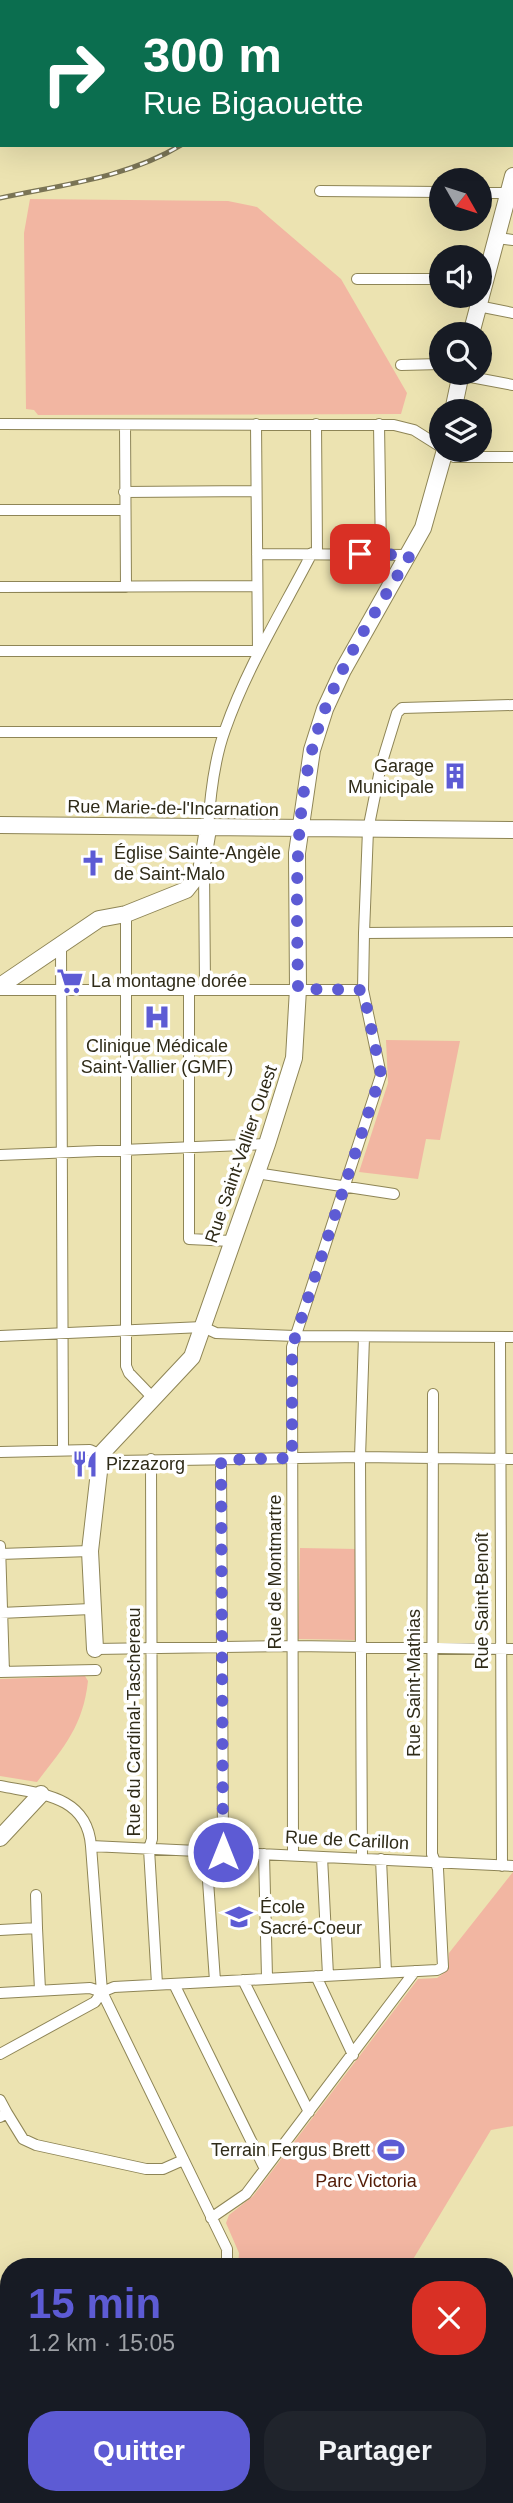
<!DOCTYPE html>
<html lang="fr">
<meta charset="utf-8">
<style>
body{margin:0;font-family:Arial,sans-serif;background:#20242c;color:#f1f3f6;height:100vh;display:flex;flex-direction:column;font-size:26px;white-space:nowrap}
*{box-sizing:border-box;margin:0}
p{font-size:23px;color:#9ea1a6}
.icon{flex:none;width:38px;height:38px;fill:none;stroke:currentColor;stroke-width:2;stroke-linecap:round;stroke-linejoin:round}
.map{position:relative;flex:1;overflow:hidden}
.panel{position:absolute;left:0px;top:2258px;width:514px;height:247px;display:flex;flex-direction:column;background:#171b24;border-radius:28px 28px 0 0;box-shadow:0 7px 28px #0002}
.panel>*{flex:none}
.guide{position:absolute;left:0px;top:0px;width:514px;height:147px;box-shadow:0 7px 28px #0002;background:#0b6e4f;color:#fff;overflow:hidden}
.needle{width:46px;rotate:129deg}
.controls{position:absolute;left:429px;top:168px;display:grid;gap:14px}
.controls a{display:grid;place-items:center;width:63px;height:63px;border-radius:50%;background:#171b24;box-shadow:0 7px 28px #0002;font-size:35px}
.pin{position:absolute;display:grid;place-items:center;width:60px;height:60px;color:#fff;margin:-30px;border-radius:14px;box-shadow:0 4px 10px #0006}
.me{position:absolute;width:77px;margin:-38px;rotate:0deg;stroke-linejoin:round;filter:drop-shadow(0 0 5px #0008)}
.turn{display:flex;align-items:center;gap:24px;height:147px;padding:0 28px;font-size:32px}
.turn .icon{width:91px;height:91px;stroke-width:2.5}
.turn b{display:block;font-size:49px;line-height:60px}
.round{display:grid;place-items:center;flex:none;width:74px;height:74px;border-radius:28px;background:#20242c}
.overview{display:flex;align-items:center;justify-content:space-between;height:119px;padding:0 28px}
h1{font-size:42px;font-weight:600;line-height:52px;color:#5d5bd4}
.cta{display:flex;gap:14px;margin-top:auto;padding:14px 28px}
.cta a{flex:1;height:80px;border-radius:28px;background:#5d5bd4;color:#fff;font-size:28px;font-weight:600;line-height:80px;text-align:center}
.cta a+a{background:#20242c;color:#f1f3f6}
.map>svg:first-child{display:block}
.green{fill:#f2b6a2}
.lines{fill:none;stroke-linecap:round;stroke-linejoin:round}
.street-casing{stroke:#8e8556;stroke-width:12}
.secondary-casing{stroke:#8e8556;stroke-width:18}
.street{stroke:#fff;stroke-width:10}
.secondary{stroke:#fff;stroke-width:16}
.rail-casing{stroke:#7a7455;stroke-width:5}
.rail{stroke:#fff;stroke-width:2.5;stroke-dasharray:8;stroke-linecap:butt}
.route{stroke:#5d5bd4;stroke-width:12;stroke-dasharray:0 21.6}
.labels{text-anchor:middle;stroke-width:7;stroke-linejoin:round;paint-order:stroke}
.poi-label{font-size:18px;fill:#2f2b18;stroke:#fff;text-anchor:start}
.street-label{font-size:18px;fill:#2f2b18;stroke:#fff}
.park-label{font-size:18px;fill:#541c07;stroke:#fff}
</style>
<div class="map">
<svg width="513" height="2503" viewBox="0 0 513 2503">
<rect width="100%" height="100%" fill="#ece3b1"/>
<!-- green -->
<path class="green" d="M30,199L228,201L257,207L341,279L407,393L401,414L38,415L34,410L26,409L24,233Z
M386,1040L460,1041L440,1140L426,1139L418,1179L359,1172L388,1083Z
M300,1548L357,1549L356,1640L298,1639Z
M85,1676L88,1681C83,1726 64,1747 37,1782L0,1776V1679Z
M513,1872V2126L491,2130L409,2266H238L239,2253L226,2223L229,2215L253,2196L418,1979L437,1978L448,1970L449,1953Z
M506,2413L513,2416V2503H67L73,2496H506Z"/>
<g class="lines">
<!-- street casing -->
<g class="street-casing">
<path id="street" d="M503,0L507,2
M101,2L104,0
M378,2L379,0
M428,2V0
M0,80L2,78
M320,191L441,192
M480,193H508
M497,238L513,240
M357,279H441
M478,306L513,313
M401,365L441,364
M460,375L513,385
M0,424L394,425L414,430L441,447
M256,424L258,651
M316,424L317,552
M379,424L381,555
M125,425L126,587
M445,450L454,457H513
M124,492L255,491
M0,510H123
M257,554L410,555
M0,587L257,586
M0,651H258
M0,732H224
M208,829C210,797 214,760 225,730C247,667 282,611 312,553
M204,868L205,987
M126,914V1366L129,1373L154,1399
M364,933L513,932
M61,946L63,1450
M189,988V1239L231,1241
M0,990H363
M0,1155L267,1144
M256,1173L394,1194
M0,1336L203,1327L216,1333L295,1336L513,1337
M500,1337L502,1866
M0,1452L90,1450L115,1461L360,1457L513,1459
M151,1459L152,1839L149,1849L157,1984
M221,1460L223,1852
M0,1546L4,1672
M0,1554L90,1551
M0,1613L91,1609
M95,1649L293,1646L513,1649
M0,1672L96,1670
M0,1786C40,1794 87,1795 91,1846L513,1866
M91,1846L102,1992L227,2249V2266
M206,1852L215,1981
M264,1854L267,1977
M293,1855L292,1347L381,1075L363,990L364,933L368,830L381,765L397,713L402,708L513,705
M322,1857L328,1975
M362,1858L360,1457L364,1337
M381,1859L386,1972
M36,1895L37,1928
M0,1930L37,1928L40,1990
M316,1976L353,2055
M243,1980L309,2112
M174,1984L265,2169
M0,1993L90,1988L102,1992L114,1987L437,1970L443,1967L438,1869L432,1854L433,1394
M0,2054L95,2002L102,1992
M0,2100L7,2113
M0,2117L7,2113L23,2139L36,2145L146,2169H163L181,2161
M211,2218L246,2194L415,1971
M506,2412L513,2414
M54,2503L59,2496"/>
</g>
<!-- secondary casing -->
<g class="secondary-casing">
<path id="secondary" d="M471,334L513,176
M453,411L461,373
M0,825L513,830
M0,986L99,919L126,914L186,890L201,871L208,829
M95,1649L90,1551L101,1454L192,1357L267,1144L294,1058L298,989L297,853L312,750L325,709L343,670L423,528L445,450
M0,1838L41,1794"/>
</g>
<!-- street -->
<use href="#street" class="street"/>
<!-- secondary -->
<use href="#secondary" class="secondary"/>
<!-- rail casing -->
<g class="rail-casing">
<path id="rail" d="M270,2V0
M0,198C60,185 127,178 181,145"/>
</g>
<!-- rail -->
<use href="#rail" class="rail"/>
</g>
<g class="lines">
<!-- route -->
<path class="route" d="M223,1852L221,1460L292,1458V1347L381,1074L363,990L298,989C297,896 291,797 325,709C346,655 380,605 410,555L360,554"/>
</g>
<!-- icons -->
<defs>
<g id="building-bare" transform="scale(2.1)"><path d="M-4-6H4V6H1V3H-1V6H-4ZM-2.5-4.3h1.7v1.8h-1.7ZM.8-4.3h1.7v1.8H.8ZM-2.5-1h1.7V.8h-1.7ZM.8-1h1.7V.8H.8Z" fill="#5d5bd4" stroke="#fff" stroke-width="2.5" paint-order="stroke"/></g>
<g id="church-bare" transform="scale(2.1)"><path d="M-1.2-6h2.4v3.5h3.3v2.4h-3.3V6h-2.4V-.1h-3.3v-2.4h3.3Z" fill="#5d5bd4" stroke="#fff" stroke-width="2.5" paint-order="stroke"/></g>
<g id="supermarket-bare" transform="scale(2.1)"><path d="M-6-5.5h2.5l.6 2H6L4.5 2H-2.5L-4.4-4H-6ZM-1.5 3.2a1.3 1.3 0 1 0 .1 0ZM3 3.2a1.3 1.3 0 1 0 .1 0Z" fill="#5d5bd4" stroke="#fff" stroke-width="2.5" paint-order="stroke"/></g>
<g id="hospital-bare" transform="scale(2.1)"><path d="M-5-5h3v3.5h4V-5h3V5h-3V1.5h-4V5h-3Z" fill="#5d5bd4" stroke="#fff" stroke-width="2.5" paint-order="stroke"/></g>
<g id="restaurant-bare" transform="scale(2.1)"><path d="M-5-6h1v4h1v-4h1v4h1v-4h1v5L-1.5 .5V6h-2V.5L-5-1ZM5-6V6H3V1.5H1.5Q1.5-4 5-6Z" fill="#5d5bd4" stroke="#fff" stroke-width="2.5" paint-order="stroke"/></g>
<g id="school-bare" transform="scale(2.1)"><path d="M0-5L7-2L0 1L-7-2ZM-4 1L0 2.5L4 1V4Q0 6-4 4Z" fill="#5d5bd4" stroke="#fff" stroke-width="2.5" paint-order="stroke"/></g>
<g id="stadium-bare" transform="scale(2.1)"><path d="M0-5a6.5 5 0 1 0 0 10a6.5 5 0 1 0 0-10ZM-3.5-1.8h7v3.6h-7Z" fill="#5d5bd4" stroke="#fff" stroke-width="2.5" paint-order="stroke"/></g>
</defs>
<g fill-rule="evenodd">
<use href="#building-bare" x="455" y="776"/>
<use href="#church-bare" x="93" y="863"/>
<use href="#supermarket-bare" x="70" y="981"/>
<use href="#hospital-bare" x="157" y="1017"/>
<use href="#restaurant-bare" x="85" y="1464"/>
<use href="#school-bare" x="239" y="1917"/>
<use href="#stadium-bare" x="391" y="2150"/>
</g>
<g class="labels">
<!-- poi labels -->
<g class="poi-label">
<text x="434" y="772" text-anchor="end">Garage<tspan x="434" dy="21">Municipale</tspan></text>
<text x="114" y="859">Église Sainte-Angèle<tspan x="114" dy="21">de Saint-Malo</tspan></text>
<text x="91" y="987">La montagne dorée</text>
<text x="157" y="1052" text-anchor="middle">Clinique Médicale<tspan x="157" dy="21">Saint-Vallier (GMF)</tspan></text>
<text x="106" y="1470">Pizzazorg</text>
<text x="260" y="1913">École<tspan x="260" dy="21">Sacré-Coeur</tspan></text>
<text x="370" y="2156" text-anchor="end">Terrain Fergus Brett</text>
</g>
<!-- street labels -->
<g class="street-label">
<text transform="translate(173 808) rotate(1)" y="6">Rue Marie-de-l'Incarnation</text>
<text transform="translate(241 1154) rotate(-71)" y="6">Rue Saint-Vallier Ouest</text>
<text transform="translate(275 1572) rotate(-90)" y="6">Rue de Montmartre</text>
<text transform="translate(482 1601) rotate(-90)" y="6">Rue Saint-Benoît</text>
<text transform="translate(414 1683) rotate(-90)" y="6">Rue Saint-Mathias</text>
<text transform="translate(134 1722) rotate(-90)" y="6">Rue du Cardinal-Taschereau</text>
<text transform="translate(347 1840) rotate(3)" y="6">Rue de Carillon</text>
</g>
<!-- park labels -->
<g class="park-label">
<text x="366" y="2187">Parc Victoria</text>
</g>
</g>
</svg>
<div class="controls">
<a><svg class="needle" viewBox="-14 -14 28 28"><path d="M0-13l5 13h-10z" fill="#e53935"/><path d="M0 13l5-13h-10z" fill="#9ea1a6"/></svg></a>
<a><svg class="icon" aria-label="sound" viewBox="0 0 24 24"><path d="M4 9h4l5-4v14l-5-4H4zM17 9q2 3 0 6"/></svg></a>
<a><svg class="icon" aria-label="search" viewBox="0 0 24 24"><circle cx="10" cy="10" r="6"/><path d="M15 15l6 6"/></svg></a>
<a><svg class="icon" aria-label="layers" viewBox="0 0 24 24"><path d="M12 4l9 5-9 5-9-5zM3 14l9 5 9-5"/></svg></a>
</div>
<div class="pin" style="left:360px;top:554px;background:#d93025"><svg class="icon" aria-label="arrive" viewBox="0 0 24 24"><path d="M6 21V4h12l-3 4 3 4H6"/></svg></div>
<svg class="me" style="left:223px;top:1852px" viewBox="-20 -20 40 40"><circle r="17" fill="#5d5bd4" stroke="#fff" stroke-width="3"/><path d="M0-11L8 9 0 5-8 9z" fill="#fff"/></svg>
<div class="guide">
<div class="turn"><svg class="icon" aria-label="right" viewBox="0 0 24 24"><path d="M7 20v-9h11M14 6l5 5-5 5"/></svg><div><b>300 m</b>Rue Bigaouette</div></div>
</div>
<section class="panel">
<div class="overview"><div><h1>15 min</h1><p>1.2 km · 15:05</p></div><a class="round" style="background:#d93025;color:#fff"><svg class="icon" aria-label="close" viewBox="0 0 24 24"><path d="M6 6l12 12M18 6L6 18"/></svg></a></div>
<div class="cta"><a>Quitter</a><a>Partager</a></div>
</section>
</div>
